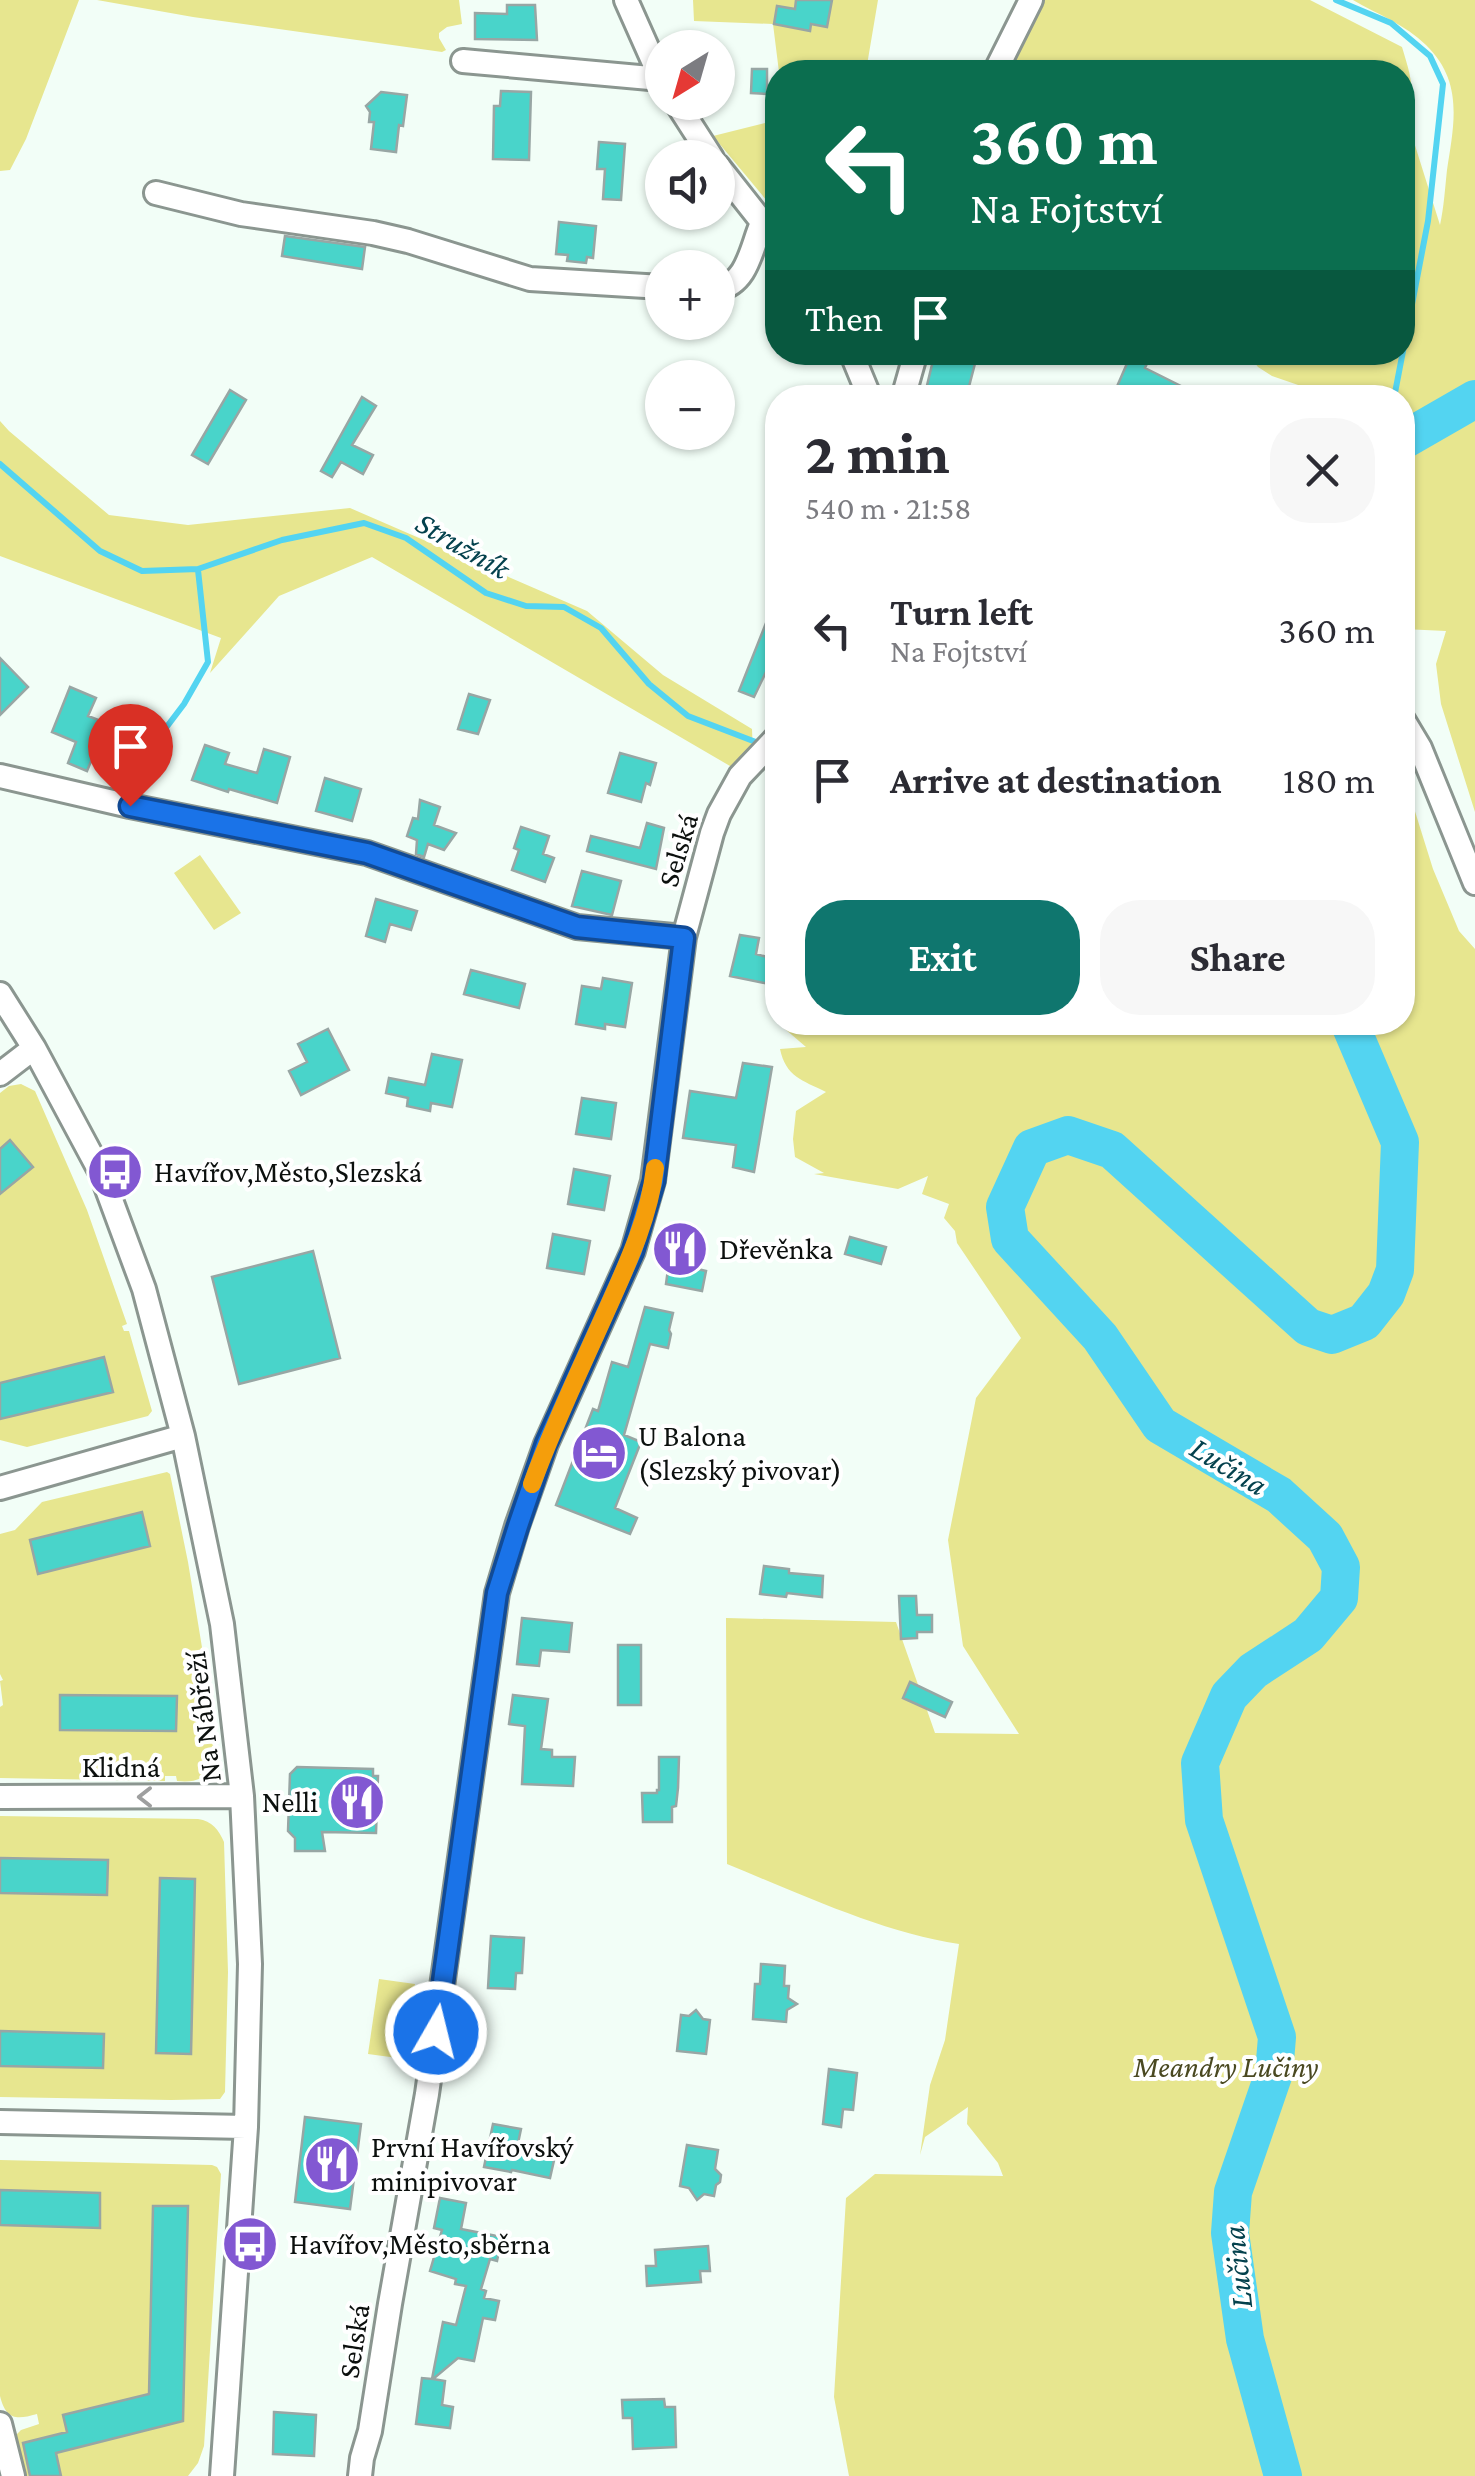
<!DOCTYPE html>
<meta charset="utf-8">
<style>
body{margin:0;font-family:"Crimson Pro",serif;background:#f7f7f7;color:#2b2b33;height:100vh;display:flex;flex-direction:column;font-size:38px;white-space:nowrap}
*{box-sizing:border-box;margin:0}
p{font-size:32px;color:#7c7c81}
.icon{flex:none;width:55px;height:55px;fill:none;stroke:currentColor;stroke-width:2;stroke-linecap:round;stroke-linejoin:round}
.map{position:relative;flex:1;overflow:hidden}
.drawer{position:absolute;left:765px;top:385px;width:650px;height:650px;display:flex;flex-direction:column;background:#fff;border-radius:40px;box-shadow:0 2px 8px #0004}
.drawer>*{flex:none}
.top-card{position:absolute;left:765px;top:60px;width:650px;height:305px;border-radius:40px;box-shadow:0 2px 8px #0004;background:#0b6e4f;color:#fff;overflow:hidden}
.needle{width:65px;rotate:217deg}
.buttons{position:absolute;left:645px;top:30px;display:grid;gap:20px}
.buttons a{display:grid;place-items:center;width:90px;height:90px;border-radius:50%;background:#fff;box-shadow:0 2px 8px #0004;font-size:50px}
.pin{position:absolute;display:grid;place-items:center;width:85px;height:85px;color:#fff;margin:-102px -42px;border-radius:50% 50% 50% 0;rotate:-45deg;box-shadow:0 0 10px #0007}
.pin .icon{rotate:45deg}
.me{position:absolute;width:110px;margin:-55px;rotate:8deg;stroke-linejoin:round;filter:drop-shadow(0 0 8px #0008)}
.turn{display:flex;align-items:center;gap:35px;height:210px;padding:0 40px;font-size:45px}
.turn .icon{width:130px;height:130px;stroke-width:2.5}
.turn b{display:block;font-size:70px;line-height:85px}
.then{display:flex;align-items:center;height:95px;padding:0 40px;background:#0003;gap:20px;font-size:38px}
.round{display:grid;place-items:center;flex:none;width:105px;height:105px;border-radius:40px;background:#f7f7f7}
.summary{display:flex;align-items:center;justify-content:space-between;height:170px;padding:0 40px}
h1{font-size:60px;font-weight:700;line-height:75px}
.button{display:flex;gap:20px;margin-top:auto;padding:20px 40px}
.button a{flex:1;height:115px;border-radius:40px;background:#0f766e;color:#fff;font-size:40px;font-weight:700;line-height:115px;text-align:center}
.button a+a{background:#f7f7f7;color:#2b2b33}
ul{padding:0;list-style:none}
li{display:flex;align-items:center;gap:30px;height:150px;padding:0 40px}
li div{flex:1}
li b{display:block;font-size:38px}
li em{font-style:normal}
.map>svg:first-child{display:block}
.green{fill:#e7e68f}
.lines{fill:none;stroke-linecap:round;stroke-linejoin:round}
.stream{stroke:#53d4f1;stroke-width:6}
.river{stroke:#53d4f1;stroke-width:38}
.building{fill:#49d4ca;stroke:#98a6a4;stroke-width:2.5}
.street-casing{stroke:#8b9690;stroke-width:28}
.street{stroke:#fff;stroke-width:22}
.oneway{stroke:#9e9f9f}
.route-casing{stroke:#114b97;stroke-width:25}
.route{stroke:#1a73e8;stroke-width:18}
.slow{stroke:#f59e0b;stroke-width:18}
.labels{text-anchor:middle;stroke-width:8;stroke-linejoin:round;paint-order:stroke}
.street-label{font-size:30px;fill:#0c100e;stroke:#fff}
.poi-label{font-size:30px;fill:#0c100e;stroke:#fff;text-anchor:start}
.park-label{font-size:30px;font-style:italic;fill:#4a4921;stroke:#fff}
.water-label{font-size:32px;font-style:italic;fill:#04414d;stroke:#fff}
</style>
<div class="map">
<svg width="1475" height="2476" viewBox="0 0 1475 2476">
<rect width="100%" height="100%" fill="#f2fef7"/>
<!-- green -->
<path class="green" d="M0,0H79L26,139L10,170L0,171Z
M97,0H459L462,24L447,27L439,33V38L446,50L442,52L193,17Z
M693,0H878L866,71L870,72H779L773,24L694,21Z
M1041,0H1310L1402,47C1411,77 1416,91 1408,123L1440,225C1444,207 1445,188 1447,170C1454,124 1464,82 1426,45C1406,25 1377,14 1353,0H1475V812L1441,704L1436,664L1446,631L1403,629L1402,398L1333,397L1272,376L1258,367L1247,353L1402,352V72H1006Z
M777,120H778L777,213L713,136Z
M0,421L9,431L109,515L188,525L350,508L587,611L663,675L752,729L754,780L372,557L279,596L210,673L221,638L0,556Z
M1403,773L1433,869L1459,931L1475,949V2476H849L834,2397L846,2198L875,2174L1003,2176L998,2163L967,2124L968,2107L925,2137L920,2155L930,2085L945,2040L959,1944C883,1933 798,1893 727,1864L726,1618L896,1622L935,1733L1019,1734L963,1646L948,1540L976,1398L1021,1338L957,1243L955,1231L944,1218L949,1204L922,1194L928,1176L898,1189L814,1174L824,1173L795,1157L793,1139L796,1111L826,1092C802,1080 786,1077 780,1049L806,1047L785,1029L816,1031L804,1022L816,1023L860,1033L843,1023L1402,1022Z
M200,855L241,913L214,930L174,873Z
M21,1084L35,1091L87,1210L127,1324L122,1326L124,1331H129L152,1411L148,1416L27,1447L0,1440V1093L9,1086Z
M167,1472L170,1474L188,1562L208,1684L215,1763C206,1779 195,1783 177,1781L176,1776H165V1781L0,1778V1707L3,1705L0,1681L3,1680L0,1674V1534L15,1530L42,1502Z
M0,1816L198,1819C212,1821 219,1830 224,1842L228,1972L225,2092L220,2099L171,2100L0,2097Z
M379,1979L415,1984L405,2059L368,2054Z
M0,2160L212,2165L217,2167L221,2174L204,2446L198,2463L188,2476H19L14,2437L21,2430L39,2424L37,2414C16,2420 6,2420 0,2396Z"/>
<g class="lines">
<!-- stream -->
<path class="stream" d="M1336,0L1391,23L1430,56L1443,84L1428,221L1394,398
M0,464L100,551L142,571L198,569L282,540L364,523L406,538L486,593L526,606L564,607L601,628L649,684L688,716L761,744
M131,774L184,704L208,662L198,570"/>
<!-- river -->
<path class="river" d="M1402,441L1475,399
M1283,2476L1245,2339L1230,2233L1233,2192L1274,2073L1277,2037L1204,1820L1200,1763L1229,1696L1253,1671L1308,1635L1339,1598L1341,1567L1325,1537L1279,1495L1160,1425L1100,1337L1010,1239L1005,1207L1032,1148L1068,1135L1112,1150L1308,1327L1332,1335L1364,1322L1386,1294L1395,1270L1400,1142L1349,1022"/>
</g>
<!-- building -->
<path class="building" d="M796,0H832L827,27L811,24L810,31L774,24L777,6L795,9Z
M507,5H535L537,40L475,39V13L507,14Z
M752,69H767V94L751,93Z
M501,91L531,92L529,160L493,159L494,106H500Z
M381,92L407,95L403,126L399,125L396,152L371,149L374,122H369L370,112L366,106Z
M599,142L625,144L621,200L603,199L605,169H597Z
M559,222L596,226L593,258L587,257L586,263L567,261L568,255L556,254Z
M285,236L365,247L362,269L282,256Z
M935,352H978L966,398H924Z
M1132,352H1152L1145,368L1205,398H1112Z
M230,390L246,400L208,464L192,455Z
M362,397L376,406L352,445L373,455L363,474L341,462L332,477L321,471Z
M774,603L778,604V635L766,672L754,697L739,691Z
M0,658L28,687L0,715Z
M70,687L96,698L88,716L101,721L91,746L96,749L87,771L68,763L76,742L52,732Z
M469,694L490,700L478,734L458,729Z
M205,745L229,753L225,764L257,773L264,749L290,757L277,803L229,789L228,792L192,780Z
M620,753L656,763L650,785L646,783L641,802L608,793Z
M325,778L361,789L352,821L316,811Z
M420,800L440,807L434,825L456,833L444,850L428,844L424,857L416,854L417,840L407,836L413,818L418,819Z
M647,823L664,828L656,869L587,851L591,836L640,848Z
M521,827L549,836L543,854L554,858L545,882L512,870L519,850L514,848Z
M582,871L621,881L612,915L572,906Z
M376,899L417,911L411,930L390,924L385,942L366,936Z
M740,935L759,938L756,954L774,959L769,984L730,976Z
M471,970L525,984L519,1008L464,994Z
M603,978L632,983L625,1027L605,1024V1029L576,1024L582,986L601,989Z
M328,1029L349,1070L301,1095L289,1071L307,1062L298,1044Z
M432,1054L462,1060L452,1107L431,1103L430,1111L407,1106L408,1098L386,1093L389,1078L425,1085Z
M743,1063L772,1067L754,1172L733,1167L736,1145L683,1138L690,1091L736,1098Z
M582,1098L616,1103L611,1139L576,1134Z
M10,1140L33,1167L0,1194V1149Z
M574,1169L610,1176L604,1210L568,1204Z
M553,1234L590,1241L584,1274L547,1268Z
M850,1237L886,1247L881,1264L845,1254Z
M672,1239L694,1243L689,1267L706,1271L702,1291L666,1284Z
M313,1251L340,1358L239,1384L212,1277Z
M645,1307L673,1313L669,1330L671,1334L668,1348L650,1344L624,1435L641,1442L615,1508L637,1518L630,1534L556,1505L593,1409L598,1411L612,1362L628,1367Z
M104,1357L113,1392L0,1419V1383Z
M142,1512L150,1546L38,1574L30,1540Z
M764,1566L789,1569V1573L823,1576L822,1597L787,1593L786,1597L760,1594Z
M899,1596H916L917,1615H932V1632H917V1638L901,1639Z
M522,1618L572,1623L569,1652L541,1650L539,1666L517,1664Z
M618,1645H641V1705H618Z
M910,1682L952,1702L945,1717L903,1698Z
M60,1695L177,1696L176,1731L60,1730Z
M513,1695L548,1699L541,1749L552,1750V1757H575L573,1786L522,1784L525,1726L509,1724Z
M659,1757H679L678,1788L676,1806L672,1807V1822H643L642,1793H657V1790H659Z
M297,1767L373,1769V1776H378L376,1833L322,1832L325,1851H295V1838L288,1831L290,1774Z
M0,1858L108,1860L107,1895L0,1893Z
M160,1878L195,1879L191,2054L156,2053Z
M491,1936L524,1938L522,1973H516L515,1989L488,1988Z
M761,1964L785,1966L784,1986H789L788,1998L797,2004L787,2010L786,2022L753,2019L755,1984H760Z
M696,2010L703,2019L710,2020L706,2054L677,2051L681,2015L689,2016Z
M0,2031L104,2034L103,2068L0,2066Z
M829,2069L857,2073L853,2110L843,2109L841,2127L823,2124Z
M305,2117L361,2124L350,2209L295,2202Z
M493,2124L521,2129L517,2148L555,2156L550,2178L512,2170L511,2172L484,2167Z
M687,2145L718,2150L715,2169L721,2175L720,2182L716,2185L714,2196L704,2194L697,2200L689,2188L680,2186Z
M0,2190L100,2193V2228L0,2225Z
M440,2198L466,2203L461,2229L502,2237L497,2261L490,2259L481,2289L486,2291L484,2298L499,2301L495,2320L483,2318L474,2361L458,2358L433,2379L445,2381L442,2405L453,2407L450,2428L416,2424L422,2378L432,2379L443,2322L456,2325L466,2286L455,2284L456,2279L430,2271L442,2230L434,2228Z
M153,2206H188L183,2421L56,2453L61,2476H30L23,2443L67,2432L63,2415L149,2394Z
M708,2246L710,2271H700L701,2282L647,2286L646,2266H656L655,2250Z
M664,2399L665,2407H675L676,2447L633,2449L632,2418H623L622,2400Z
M274,2412L316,2415L314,2456L273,2454Z"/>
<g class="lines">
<!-- street casing -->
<g class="street-casing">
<path id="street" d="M626,0L662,81
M463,61L661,79
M995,72L1031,0
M676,102L712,158
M718,166L778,242
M156,193L241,214L373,233L408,241L530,279L662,287
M718,289C748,283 751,248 762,223
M851,352L870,398
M903,398L916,352
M1402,718L1420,748L1475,883
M0,776L130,806L367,853L577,927L684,937
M0,994L34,1048L101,1173L144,1289L183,1436L222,1624L242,1796L250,1964L246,2127L222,2476
M0,1074L34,1048
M0,1488L183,1436
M0,1797L242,1796
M0,2122L246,2127
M0,2424L13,2476
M360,2476L362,2458L370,2431L390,2304L427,2094L497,1593L517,1526L546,1444L633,1251L653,1181L684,937L712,833L719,814L740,776L778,736"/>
</g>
<!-- street -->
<use href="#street" class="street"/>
</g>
<!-- one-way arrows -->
<defs><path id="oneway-chevron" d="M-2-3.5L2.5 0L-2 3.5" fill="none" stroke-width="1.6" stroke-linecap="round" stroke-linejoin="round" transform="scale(2.5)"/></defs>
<use class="oneway" href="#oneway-chevron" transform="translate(145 1797) rotate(180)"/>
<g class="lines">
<!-- route casing -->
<g class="route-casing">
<path id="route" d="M130,806L367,853L577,927L684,938L654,1181L633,1251L546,1444L518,1526L497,1593L436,2032"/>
</g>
<!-- route -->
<use href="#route" class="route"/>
<!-- slow -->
<path class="slow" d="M532,1484C553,1426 580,1370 605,1314C626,1267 649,1219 655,1168"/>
</g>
<!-- icons -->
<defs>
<g id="bus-disc" transform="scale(2.875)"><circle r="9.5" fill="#8258d2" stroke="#fff"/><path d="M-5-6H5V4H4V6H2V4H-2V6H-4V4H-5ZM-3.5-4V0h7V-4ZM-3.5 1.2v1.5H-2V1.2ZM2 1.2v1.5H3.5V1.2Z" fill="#fff"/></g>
<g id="restaurant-disc" transform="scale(2.875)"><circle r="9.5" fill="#8258d2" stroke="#fff"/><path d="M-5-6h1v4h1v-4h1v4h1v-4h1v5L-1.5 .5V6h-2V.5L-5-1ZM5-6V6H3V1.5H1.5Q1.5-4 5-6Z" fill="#fff"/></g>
<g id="hotel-disc" transform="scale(2.875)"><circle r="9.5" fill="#8258d2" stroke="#fff"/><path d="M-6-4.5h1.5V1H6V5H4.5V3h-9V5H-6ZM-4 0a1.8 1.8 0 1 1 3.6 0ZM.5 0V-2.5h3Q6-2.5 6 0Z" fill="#fff"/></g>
</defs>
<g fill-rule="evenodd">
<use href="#bus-disc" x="115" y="1172"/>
<use href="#restaurant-disc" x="680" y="1249"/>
<use href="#hotel-disc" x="599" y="1453"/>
<use href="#restaurant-disc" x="357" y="1802"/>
<use href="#restaurant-disc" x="332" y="2164"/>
<use href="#bus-disc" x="250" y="2244"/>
</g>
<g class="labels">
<!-- street labels -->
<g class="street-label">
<text transform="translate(678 850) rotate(-73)" y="10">Selská</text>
<text transform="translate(203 1717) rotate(-97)" y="10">Na Nábřeží</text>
<text x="121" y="1777">Klidná</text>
<text transform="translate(354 2341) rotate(-81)" y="10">Selská</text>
</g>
<!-- poi labels -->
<g class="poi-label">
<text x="154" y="1182">Havířov,Město,Slezská</text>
<text x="719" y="1259">Dřevěnka</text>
<text x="638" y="1446">U Balona<tspan x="638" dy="34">(Slezský pivovar)</tspan></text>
<text x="318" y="1812" text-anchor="end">Nelli</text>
<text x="371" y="2157">První Havířovský<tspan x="371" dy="34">minipivovar</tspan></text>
<text x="289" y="2254">Havířov,Město,sběrna</text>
</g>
<!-- park labels -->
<g class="park-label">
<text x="1226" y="2077">Meandry Lučiny</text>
</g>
<!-- water labels -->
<g class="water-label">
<text transform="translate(463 545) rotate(30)" y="11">Stružník</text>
<text transform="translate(1229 1466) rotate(31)" y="11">Lučina</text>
<text transform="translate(1237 2267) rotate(-96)" y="11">Lučina</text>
</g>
</g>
</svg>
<div class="buttons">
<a><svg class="needle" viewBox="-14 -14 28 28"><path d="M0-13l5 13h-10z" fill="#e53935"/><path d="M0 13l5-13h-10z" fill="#7c7c81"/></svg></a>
<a><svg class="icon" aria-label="sound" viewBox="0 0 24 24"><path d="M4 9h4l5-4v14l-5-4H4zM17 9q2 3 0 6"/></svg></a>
<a>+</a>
<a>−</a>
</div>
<div class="pin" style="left:130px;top:806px;background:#d93025"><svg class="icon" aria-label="arrive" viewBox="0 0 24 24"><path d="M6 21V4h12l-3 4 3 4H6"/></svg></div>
<svg class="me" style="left:436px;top:2032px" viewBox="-20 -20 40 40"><circle r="17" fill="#1a73e8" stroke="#fff" stroke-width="3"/><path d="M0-11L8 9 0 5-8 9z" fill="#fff"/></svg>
<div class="top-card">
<div class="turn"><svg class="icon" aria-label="left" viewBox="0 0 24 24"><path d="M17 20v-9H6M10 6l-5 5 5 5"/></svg><div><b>360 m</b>Na Fojtství</div></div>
<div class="then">Then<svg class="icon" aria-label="arrive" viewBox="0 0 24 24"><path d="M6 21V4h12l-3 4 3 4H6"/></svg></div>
</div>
<section class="drawer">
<div class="summary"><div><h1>2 min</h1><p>540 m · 21:58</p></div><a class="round"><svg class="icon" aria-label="close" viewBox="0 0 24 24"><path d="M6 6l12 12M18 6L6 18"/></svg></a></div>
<ul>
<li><svg class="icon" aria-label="left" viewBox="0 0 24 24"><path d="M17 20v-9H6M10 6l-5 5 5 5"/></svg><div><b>Turn left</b><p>Na Fojtství</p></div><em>360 m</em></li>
<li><svg class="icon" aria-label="arrive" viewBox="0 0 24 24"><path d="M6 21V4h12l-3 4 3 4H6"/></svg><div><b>Arrive at destination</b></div><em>180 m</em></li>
</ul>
<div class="button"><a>Exit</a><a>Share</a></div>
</section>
</div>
